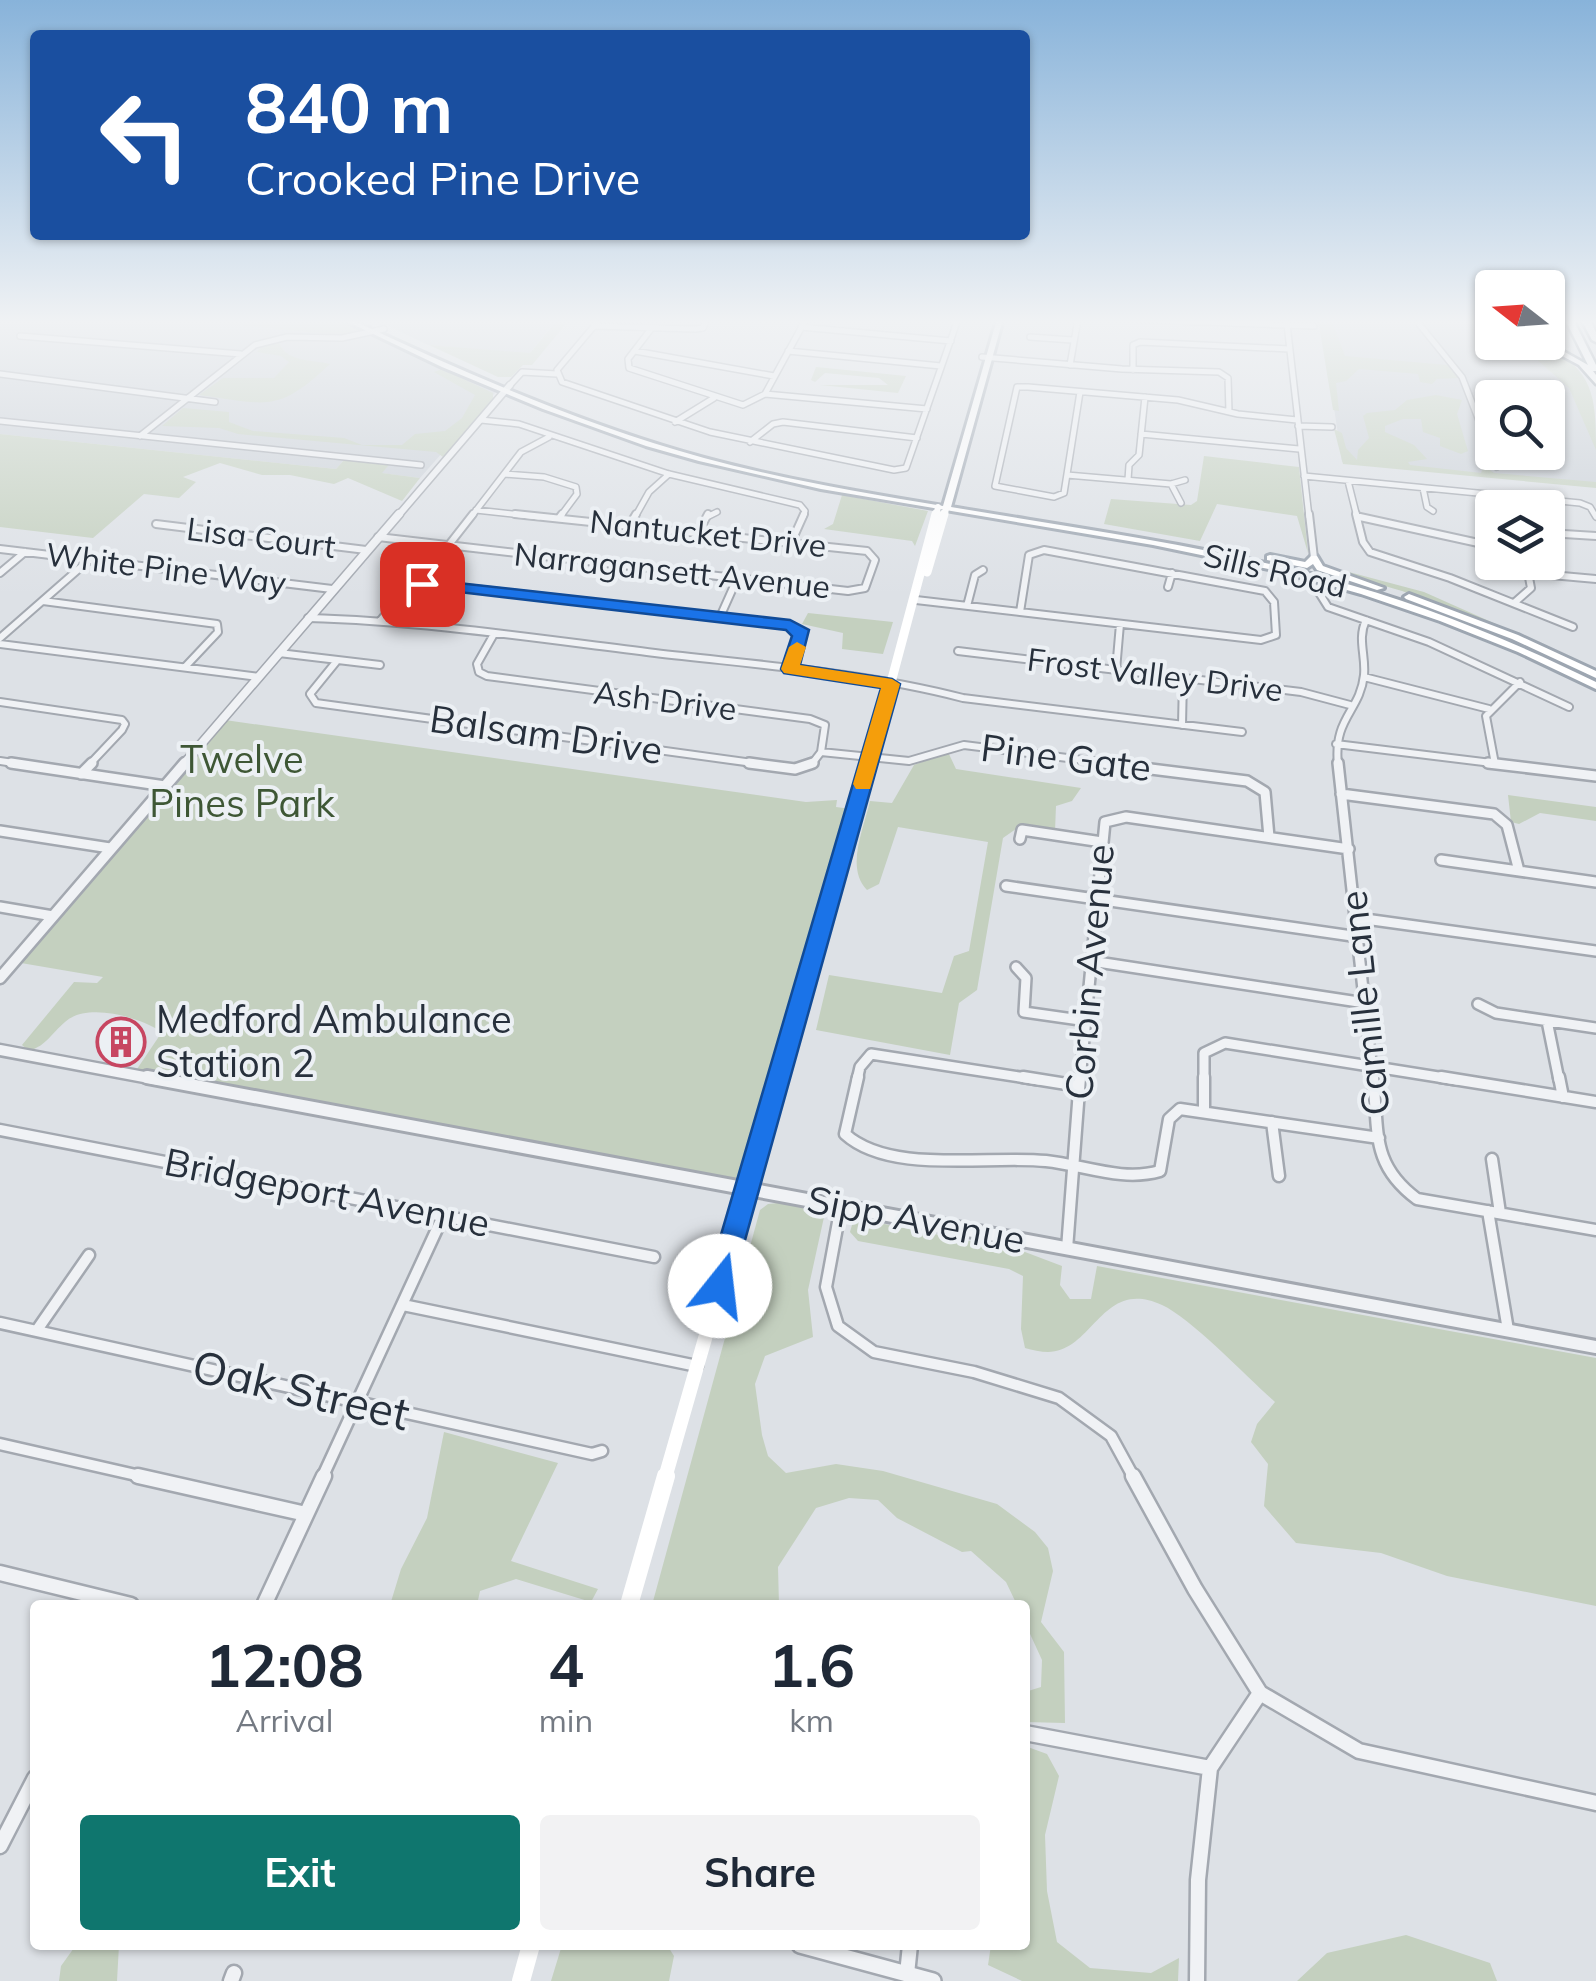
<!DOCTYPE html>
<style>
body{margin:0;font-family:Mulish,sans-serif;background:#f2f2f3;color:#1f2937;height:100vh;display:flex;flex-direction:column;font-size:38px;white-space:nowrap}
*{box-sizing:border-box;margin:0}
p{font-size:32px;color:#747a83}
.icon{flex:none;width:55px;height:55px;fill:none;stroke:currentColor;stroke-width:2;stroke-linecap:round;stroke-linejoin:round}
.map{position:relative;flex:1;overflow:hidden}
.panel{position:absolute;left:30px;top:1600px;width:1000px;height:350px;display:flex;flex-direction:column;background:#fff;border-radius:10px;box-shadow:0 2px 8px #0004}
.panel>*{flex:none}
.banner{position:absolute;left:30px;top:30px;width:1000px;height:210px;border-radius:10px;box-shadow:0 2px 8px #0004;background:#1a4fa0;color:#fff;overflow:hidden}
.needle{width:65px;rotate:287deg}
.controls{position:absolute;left:1475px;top:270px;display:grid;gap:20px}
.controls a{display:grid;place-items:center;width:90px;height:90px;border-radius:10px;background:#fff;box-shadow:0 2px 8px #0004;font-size:50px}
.pin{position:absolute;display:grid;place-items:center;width:85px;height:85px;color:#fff;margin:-42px;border-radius:20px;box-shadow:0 5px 15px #0006}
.me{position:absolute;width:110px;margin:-55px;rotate:16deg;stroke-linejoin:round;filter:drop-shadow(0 0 8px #0008)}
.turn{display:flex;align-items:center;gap:35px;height:210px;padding:0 50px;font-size:45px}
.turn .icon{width:130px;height:130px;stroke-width:2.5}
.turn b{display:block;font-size:70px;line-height:85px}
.eta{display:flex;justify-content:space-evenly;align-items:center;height:170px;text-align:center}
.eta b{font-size:60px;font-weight:700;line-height:70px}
.action{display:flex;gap:20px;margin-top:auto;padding:20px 50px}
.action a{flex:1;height:115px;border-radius:10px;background:#0f766e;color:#fff;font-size:40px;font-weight:700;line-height:115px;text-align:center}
.action a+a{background:#f2f2f3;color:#1f2937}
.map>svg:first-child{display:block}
.built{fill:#cbd1d8;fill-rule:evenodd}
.green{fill:#c4d0bf}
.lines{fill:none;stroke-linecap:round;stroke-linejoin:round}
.minor-far4-casing{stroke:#a3a8b0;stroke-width:8}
.minor-far3-casing{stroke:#a3a8b0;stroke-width:10}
.minor-far2-casing{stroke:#a3a8b0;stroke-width:14}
.minor-far1-casing{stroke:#a3a8b0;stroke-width:15}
.minor-casing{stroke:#a3a8b0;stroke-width:19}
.tertiary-far4-casing{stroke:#a3a8b0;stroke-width:9}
.tertiary-far3-casing{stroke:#a3a8b0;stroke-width:11}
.tertiary-far2-casing{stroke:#a3a8b0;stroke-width:15}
.tertiary-far1-casing{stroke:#a3a8b0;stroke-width:18}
.tertiary-casing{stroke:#a3a8b0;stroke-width:20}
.primary-casing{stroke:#9da6b1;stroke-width:6}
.motorway-casing{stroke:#85909c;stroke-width:5}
.minor-far4{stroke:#f0f2f5;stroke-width:5}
.minor-far3{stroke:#f0f2f5;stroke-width:6}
.minor-far2{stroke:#f0f2f5;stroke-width:9}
.minor-far1{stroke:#f0f2f5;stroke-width:10}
.minor{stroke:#f0f2f5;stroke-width:14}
.tertiary-far4{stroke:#f0f2f5;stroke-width:6}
.tertiary-far3{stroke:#f0f2f5;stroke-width:8}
.tertiary-far2{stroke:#f0f2f5;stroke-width:10}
.tertiary-far1{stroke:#f0f2f5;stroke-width:12}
.tertiary{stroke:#f0f2f5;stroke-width:15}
.secondary-far4{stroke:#fff;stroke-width:6}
.secondary-far3{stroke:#fff;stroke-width:9}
.secondary-far2{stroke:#fff;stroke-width:10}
.secondary-far1{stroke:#fff;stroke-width:14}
.secondary{stroke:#fff;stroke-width:18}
.primary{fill:#fff;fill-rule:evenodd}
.motorway{fill:#fff;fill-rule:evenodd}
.route{fill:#1a73e8;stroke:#114b97;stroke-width:2.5}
.slow{fill:#f59e0b}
.labels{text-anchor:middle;stroke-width:8;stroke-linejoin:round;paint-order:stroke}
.far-street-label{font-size:32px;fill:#27303c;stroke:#ecf0f4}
.street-label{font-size:38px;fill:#27303c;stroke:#ecf0f4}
.park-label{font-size:38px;fill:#3e5735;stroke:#ecf0f4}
.poi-label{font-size:38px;fill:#27303c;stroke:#ecf0f4;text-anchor:start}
.near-street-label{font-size:45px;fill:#27303c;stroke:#ecf0f4}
</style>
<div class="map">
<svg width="1596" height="1981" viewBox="0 0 1596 1981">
<rect width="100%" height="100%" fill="#dde1e6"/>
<!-- built -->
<path class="built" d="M0,319H173L340,335L360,330L496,392L420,478L381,473L388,466L344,460L336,469L0,434Z
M374,319H557L529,354L428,345Z
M1321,319H1492V342L1527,343L1574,389L1596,439V483L1342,462ZM1492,398H1548V452H1492Z"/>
<!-- green -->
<path class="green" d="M173,319H338L360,330L340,335Z
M558,319H570L532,365H523L511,377H498L429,345L530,353Z
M1318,319H1331L1345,356L1447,365L1459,378L1437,379L1432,384L1420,382L1418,374L1359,369L1346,381L1336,383L1339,411L1333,410Z
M279,343C288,363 311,359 330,364C277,414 267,404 199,395L223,378H274L289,362L281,356L257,352L262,346Z
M1518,343C1533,343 1542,346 1556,353C1596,373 1596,408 1596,450L1569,388Z
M816,367L906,376L898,393L820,385H888L879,378L825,373L815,382L811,380Z
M442,369L493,393V400L443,457L436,452L238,434L219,428L162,426L183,408L229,412V422L253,431L344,438L362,445H402L415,434L445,431L462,418L475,395L434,372Z
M1436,395L1462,400L1457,414L1468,451L1461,454L1440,446V438L1423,432L1421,419H1403L1385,426V432L1414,445L1427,459L1408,462L1410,465L1481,473L1484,466L1494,473L1596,482V488L1343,464L1334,429L1342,433L1346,448L1357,460L1358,450L1369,438L1363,416L1367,413L1395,410L1407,400Z
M0,434L336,469L344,460L389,465L382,473L420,478L402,501L348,478L334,484L290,475H262L220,463L183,477L196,482L179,498L144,494L93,538L0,527Z
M1204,456L1299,467L1308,553L1297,516L1217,504L1200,541L1104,524L1111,499L1191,505L1197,501Z
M842,495L928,511L915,546L912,541L824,529L833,524Z
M1330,567L1424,592L1525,637L1402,591L1323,568Z
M808,613L893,622L883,654L842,649L843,633L802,624Z
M225,720L806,802L837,800L836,807L851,809L745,1181L137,1069L162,1032C139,1017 87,1002 65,1022C51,1034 47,1045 29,1051L22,1045L74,982L97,983L103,977L21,963Z
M948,752L956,769L1081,788L1072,801L1056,806L1055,831L1020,826L1003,838L977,990L959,1003L950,1055L816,1030L829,975L942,993L954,956L969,951L988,842L898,827L879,884L867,890C845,868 864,828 870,801L892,803L914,765Z
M1508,795L1596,807V821L1540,813L1519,824L1511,822Z
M788,1202L824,1217L808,1290L813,1337L765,1356L755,1384L762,1435L768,1456L786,1473L836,1464L883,1471L997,1504L1035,1532L1048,1548L1053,1571L1041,1622L1064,1652L1065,1723L1025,1722V1692L1041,1687L1042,1660L1025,1623V1605H1017L1006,1582L971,1551L962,1552L897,1518L878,1500L849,1498L816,1508L778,1567L779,1605H652L760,1210L768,1204Z
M854,1218L1025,1252L1062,1266L1060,1285L1070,1299H1091L1097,1266L1596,1358V1606L1447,1576L1381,1553L1296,1543L1264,1506L1268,1464L1251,1442L1257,1424L1275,1402C1249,1379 1191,1318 1162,1305C1102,1277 1094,1351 1048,1352C1041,1352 1032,1350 1025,1348L1021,1329L1023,1276L1009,1269L858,1241L850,1232Z
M444,1432L558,1463L511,1561L598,1589L591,1602L516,1579L480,1591L477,1605H390L401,1569L427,1518Z
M1025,1746L1047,1754L1059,1776L1045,1835L1047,1891L1057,1942L1090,1968L1151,1973L1179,1958L1178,1981H1022L988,1965L991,1945H1025Z
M1406,1935L1490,1963L1497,1981H1297L1327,1953Z
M76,1945H119L117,1981H59L61,1966Z
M562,1945H667L674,1956L669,1981H551Z"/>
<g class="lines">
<!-- minor-far4 casing -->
<g class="minor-far4-casing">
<path id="minor-far4" d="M600,319L557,370L562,382L710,432L894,470L906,468L958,319
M1122,319L1314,326
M1415,319L1462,377L1497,467
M1287,324L1309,517
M594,326L695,329L703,328L707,319
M801,327L951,341
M651,329L628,359L629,368L743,405L765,394L806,319
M20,336L241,354
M1030,337L1072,340
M635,351L774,376
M788,351L941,366
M982,357L1122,369L1219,372L1228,378L1229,412
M1070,365L1078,319
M1133,370V345L1140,342L1289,349
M0,374L215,402
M510,385L522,372L557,374
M1080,392L1064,493L1054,497L995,486L1017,387H1028L1178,400L1238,414L1297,420
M765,394L927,409
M481,420L519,424L669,474L800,505L805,511L803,517
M0,421L421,465
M675,422L714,398
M1298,426L1332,427
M1141,434L1299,449
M140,436L255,345L287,337L342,338L384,329
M750,442L773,424L783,422L917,438
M505,474L544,477L576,487L577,494L560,517
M1067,475L1171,484L1185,480
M1304,476L1580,503L1590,507L1596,517
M1128,480L1129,465L1139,455L1145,397
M1348,481L1357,517
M1171,484L1181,503
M1423,488L1427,507L1433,511
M476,510L539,517
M471,517L521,452L549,437
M635,517L649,492L669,474
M707,517L717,512"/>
</g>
<!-- minor-far3 casing -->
<g class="minor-far3-casing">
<path id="minor-far3" d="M1309,514L1314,558
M1356,514L1363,542L1370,552L1450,578L1573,627
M1360,517L1492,546
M559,518L562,514
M156,524L366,550
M629,526L636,514
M698,533L708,514
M1548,533L1596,536
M378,537L848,591L865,588L875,560L867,551L515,514
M791,543L804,514
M448,546L473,514
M0,549L332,589
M1044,550L1265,591L1274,602L1276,635L1261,640L1020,612L1029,555Z
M0,573L25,552
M1529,573L1596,579
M1168,587L1172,573
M1318,591L1328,607L1429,642L1569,707
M916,600L1020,612
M43,601L217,624L218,632L185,667
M1514,603L1531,588L1526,562
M967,606L975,575L983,570
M720,617L737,579
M308,618C424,621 540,639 655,653C758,665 863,672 963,698L1242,732
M381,620L406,589L422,583L782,624L800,631L790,669
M494,634L477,664L479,672L487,676L810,719L825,725L821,752L811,765
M0,638L89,560
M0,644L259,677
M958,651L1301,692L1350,705
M279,653L380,665
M336,662L310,694L316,703L767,765
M1116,670L1120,624
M1364,677L1489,709
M0,702L122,720L125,724L122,730L89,765
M1182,725L1183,678
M1336,744L1508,765
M821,752L909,761L964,745L1123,765
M0,761L27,765
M1495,764L1486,716L1520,682
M1338,765C1333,717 1360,712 1364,675C1366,655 1357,639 1366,620"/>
</g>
<!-- minor-far2 casing -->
<g class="minor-far2-casing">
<path id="minor-far2" d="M11,763L165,786
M749,763L795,769L813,763
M1103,763L1247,781L1265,792L1269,837
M1338,763L1373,1080
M1488,763L1596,776
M81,774L92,763
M1341,794L1494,814L1507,825L1519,871
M0,831L110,848
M1020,839L1022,830L1102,842
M1441,860L1596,882
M1006,886L1359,937
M0,907L53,916
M1358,918L1596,951
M1091,961L1365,1003
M1016,967L1026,978L1024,1012L1087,1021
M1478,1004L1496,1013L1596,1028
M1547,1021L1559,1080
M857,1080L860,1067L871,1054L1039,1080
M1080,1080L1105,822L1126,817L1349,849
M1204,1080V1053L1225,1043L1457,1080"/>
</g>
<!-- minor-far1 casing -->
<g class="minor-far1-casing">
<path id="minor-far1" d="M858,1077L845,1134C890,1175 989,1155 1046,1161C1084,1165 1122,1182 1160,1171L1169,1119L1180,1109L1379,1138
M1023,1077L1079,1086
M1204,1077V1110
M1373,1077C1379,1131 1370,1164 1417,1199L1596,1230
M1441,1077L1596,1102
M1559,1077L1563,1097
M1272,1122L1279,1176
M0,1130L654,1257
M1492,1159L1500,1213
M841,1206L826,1287L838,1326L874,1352L974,1372L1059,1398L1111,1436L1134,1478
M1488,1211L1508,1330
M1067,1249L1080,1077
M403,1305L697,1366
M0,1323L592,1454L602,1451
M37,1330L89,1255
M0,1444L149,1478
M322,1478L443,1216"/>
</g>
<!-- minor casing -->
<g class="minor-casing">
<path id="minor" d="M138,1476L306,1514
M1133,1476L1195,1589L1260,1693L1359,1751L1596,1803
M0,1573L131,1605
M264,1605L324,1476
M1025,1733L1210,1768
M0,1846L35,1778
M907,1974L910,1945
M231,1981L234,1973
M1197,1981L1198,1880L1210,1768L1260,1693"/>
</g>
<!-- tertiary-far4 casing -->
<g class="tertiary-far4-casing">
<path id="tertiary-far4" d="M397,517L510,385"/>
</g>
<!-- tertiary-far3 casing -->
<g class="tertiary-far3-casing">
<path id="tertiary-far3" d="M183,765L399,514"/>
</g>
<!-- tertiary-far2 casing -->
<g class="tertiary-far2-casing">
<path id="tertiary-far2" d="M0,978L185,763
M0,1050L160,1080"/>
</g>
<!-- tertiary-far1 casing -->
<g class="tertiary-far1-casing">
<path id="tertiary-far1" d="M147,1077L1596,1347"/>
</g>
<!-- tertiary casing -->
<g class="tertiary-casing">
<path id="tertiary" d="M800,1945L933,1981"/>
</g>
<!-- primary casing -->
<g class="primary-casing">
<path id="primary" d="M342,319H350C465,373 581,424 704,458C782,479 863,493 943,506L997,319H1003L951,507C1076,528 1203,545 1326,578C1419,603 1509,639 1596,682V689L1518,652L1440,621L1361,594L1283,572L1153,545L821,489L699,461L646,446L543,409L442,367Z
M1270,555L1305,562L1311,556H1317L1323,566L1384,588L1377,590L1317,570L1313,564L1307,568L1267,560V556Z
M1409,594L1518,635L1596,671V678L1512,639L1406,599L1404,597Z"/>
</g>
<!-- motorway casing -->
<g class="motorway-casing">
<path id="motorway" d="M1565,319H1573L1596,365V371H1593L1596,375V384L1579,365L1536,342H1547L1588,365Z
M1581,319H1589L1596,332V342L1592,340Z"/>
</g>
<!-- minor-far4 -->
<use href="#minor-far4" class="minor-far4"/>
<!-- minor-far3 -->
<use href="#minor-far3" class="minor-far3"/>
<!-- minor-far2 -->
<use href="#minor-far2" class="minor-far2"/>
<!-- minor-far1 -->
<use href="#minor-far1" class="minor-far1"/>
<!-- minor -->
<use href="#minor" class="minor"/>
<!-- tertiary-far4 -->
<use href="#tertiary-far4" class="tertiary-far4"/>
<!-- tertiary-far3 -->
<use href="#tertiary-far3" class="tertiary-far3"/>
<!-- tertiary-far2 -->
<use href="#tertiary-far2" class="tertiary-far2"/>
<!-- tertiary-far1 -->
<use href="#tertiary-far1" class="tertiary-far1"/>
<!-- tertiary -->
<use href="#tertiary" class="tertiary"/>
<!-- secondary-far4 -->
<path class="secondary-far4" d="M936,517L938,507
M944,517L946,509"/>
<!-- secondary-far3 -->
<path class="secondary-far3" d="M927,572L944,514
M869,765L936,514"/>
<!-- secondary-far2 -->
<path class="secondary-far2" d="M779,1080L870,763"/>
<!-- secondary-far1 -->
<path class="secondary-far1" d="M665,1478L780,1077"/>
<!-- secondary -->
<path class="secondary" d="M629,1605L666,1476
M521,1981L531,1945"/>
<!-- primary -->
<use href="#primary" class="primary"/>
<!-- motorway -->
<use href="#motorway" class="motorway"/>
</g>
<!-- sky -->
<linearGradient id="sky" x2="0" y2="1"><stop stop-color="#88b3da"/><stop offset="0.54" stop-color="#f0f2f4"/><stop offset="1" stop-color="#f0f2f4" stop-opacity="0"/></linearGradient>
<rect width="1596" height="596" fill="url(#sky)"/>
<!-- route -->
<path class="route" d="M422,579L790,620L809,630L800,665L892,679L900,684L730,1294L720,1298L710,1294L706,1286L881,688L784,673L781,669L792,636L786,630L416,587V580Z"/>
<!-- slow -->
<path class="slow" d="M797,642L806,647L800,665L892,679L900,684L870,789H856L853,784L881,688L784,673L781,669L789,647Z"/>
<!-- icons -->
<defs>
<g id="building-ring" transform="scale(2.5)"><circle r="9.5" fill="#ecf0f4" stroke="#c74661" stroke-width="1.5"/><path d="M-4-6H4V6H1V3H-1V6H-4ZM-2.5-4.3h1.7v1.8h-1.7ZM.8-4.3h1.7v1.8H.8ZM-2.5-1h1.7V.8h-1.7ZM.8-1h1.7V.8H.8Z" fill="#c74661"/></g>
</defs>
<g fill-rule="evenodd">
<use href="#building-ring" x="121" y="1042"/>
</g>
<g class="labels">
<!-- far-street labels -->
<g class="far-street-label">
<text transform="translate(708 534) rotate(6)" y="11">Nantucket Drive</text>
<text transform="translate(261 538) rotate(7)" y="11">Lisa Court</text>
<text transform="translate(166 569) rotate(7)" y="11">White Pine Way</text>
<text transform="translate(672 571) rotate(6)" y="11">Narragansett Avenue</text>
<text transform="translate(1275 571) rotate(13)" y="11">Sills Road</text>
<text transform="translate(1155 675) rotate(7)" y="11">Frost Valley Drive</text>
<text transform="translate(665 701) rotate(7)" y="11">Ash Drive</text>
</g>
<!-- street labels -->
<g class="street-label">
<text transform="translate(546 735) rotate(8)" y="13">Balsam Drive</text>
<text transform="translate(1066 758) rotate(7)" y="13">Pine Gate</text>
<text transform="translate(1090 972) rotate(-85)" y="13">Corbin Avenue</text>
<text transform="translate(1365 1003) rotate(-96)" y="13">Camille Lane</text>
<text transform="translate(327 1193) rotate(11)" y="13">Bridgeport Avenue</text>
<text transform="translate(916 1220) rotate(11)" y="13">Sipp Avenue</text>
</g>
<!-- park labels -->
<g class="park-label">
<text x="242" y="773">Twelve<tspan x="242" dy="44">Pines Park</tspan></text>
</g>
<!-- poi labels -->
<g class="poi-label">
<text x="156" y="1033">Medford Ambulance<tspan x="156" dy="44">Station 2</tspan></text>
</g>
<!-- near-street labels -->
<g class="near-street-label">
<text transform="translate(301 1390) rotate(13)" y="16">Oak Street</text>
</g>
</g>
</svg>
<div class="controls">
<a><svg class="needle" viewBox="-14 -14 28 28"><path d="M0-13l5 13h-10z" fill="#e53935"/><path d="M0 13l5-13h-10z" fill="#747a83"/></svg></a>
<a><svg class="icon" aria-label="search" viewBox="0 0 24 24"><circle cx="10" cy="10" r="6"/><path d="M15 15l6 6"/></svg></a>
<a><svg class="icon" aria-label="layers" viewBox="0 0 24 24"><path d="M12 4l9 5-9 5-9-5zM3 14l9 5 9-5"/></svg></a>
</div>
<div class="pin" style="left:422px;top:584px;background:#d93025"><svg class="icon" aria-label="arrive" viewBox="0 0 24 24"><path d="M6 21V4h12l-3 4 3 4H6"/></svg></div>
<svg class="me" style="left:720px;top:1286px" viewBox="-20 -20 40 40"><circle r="19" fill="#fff"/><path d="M0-13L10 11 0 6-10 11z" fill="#1a73e8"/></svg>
<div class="banner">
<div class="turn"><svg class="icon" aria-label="left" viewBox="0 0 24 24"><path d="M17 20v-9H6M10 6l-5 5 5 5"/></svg><div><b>840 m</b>Crooked Pine Drive</div></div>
</div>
<section class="panel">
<div class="eta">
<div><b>12:08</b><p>Arrival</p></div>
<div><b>4</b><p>min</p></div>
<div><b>1.6</b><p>km</p></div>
</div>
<div class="action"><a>Exit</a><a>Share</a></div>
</section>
</div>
